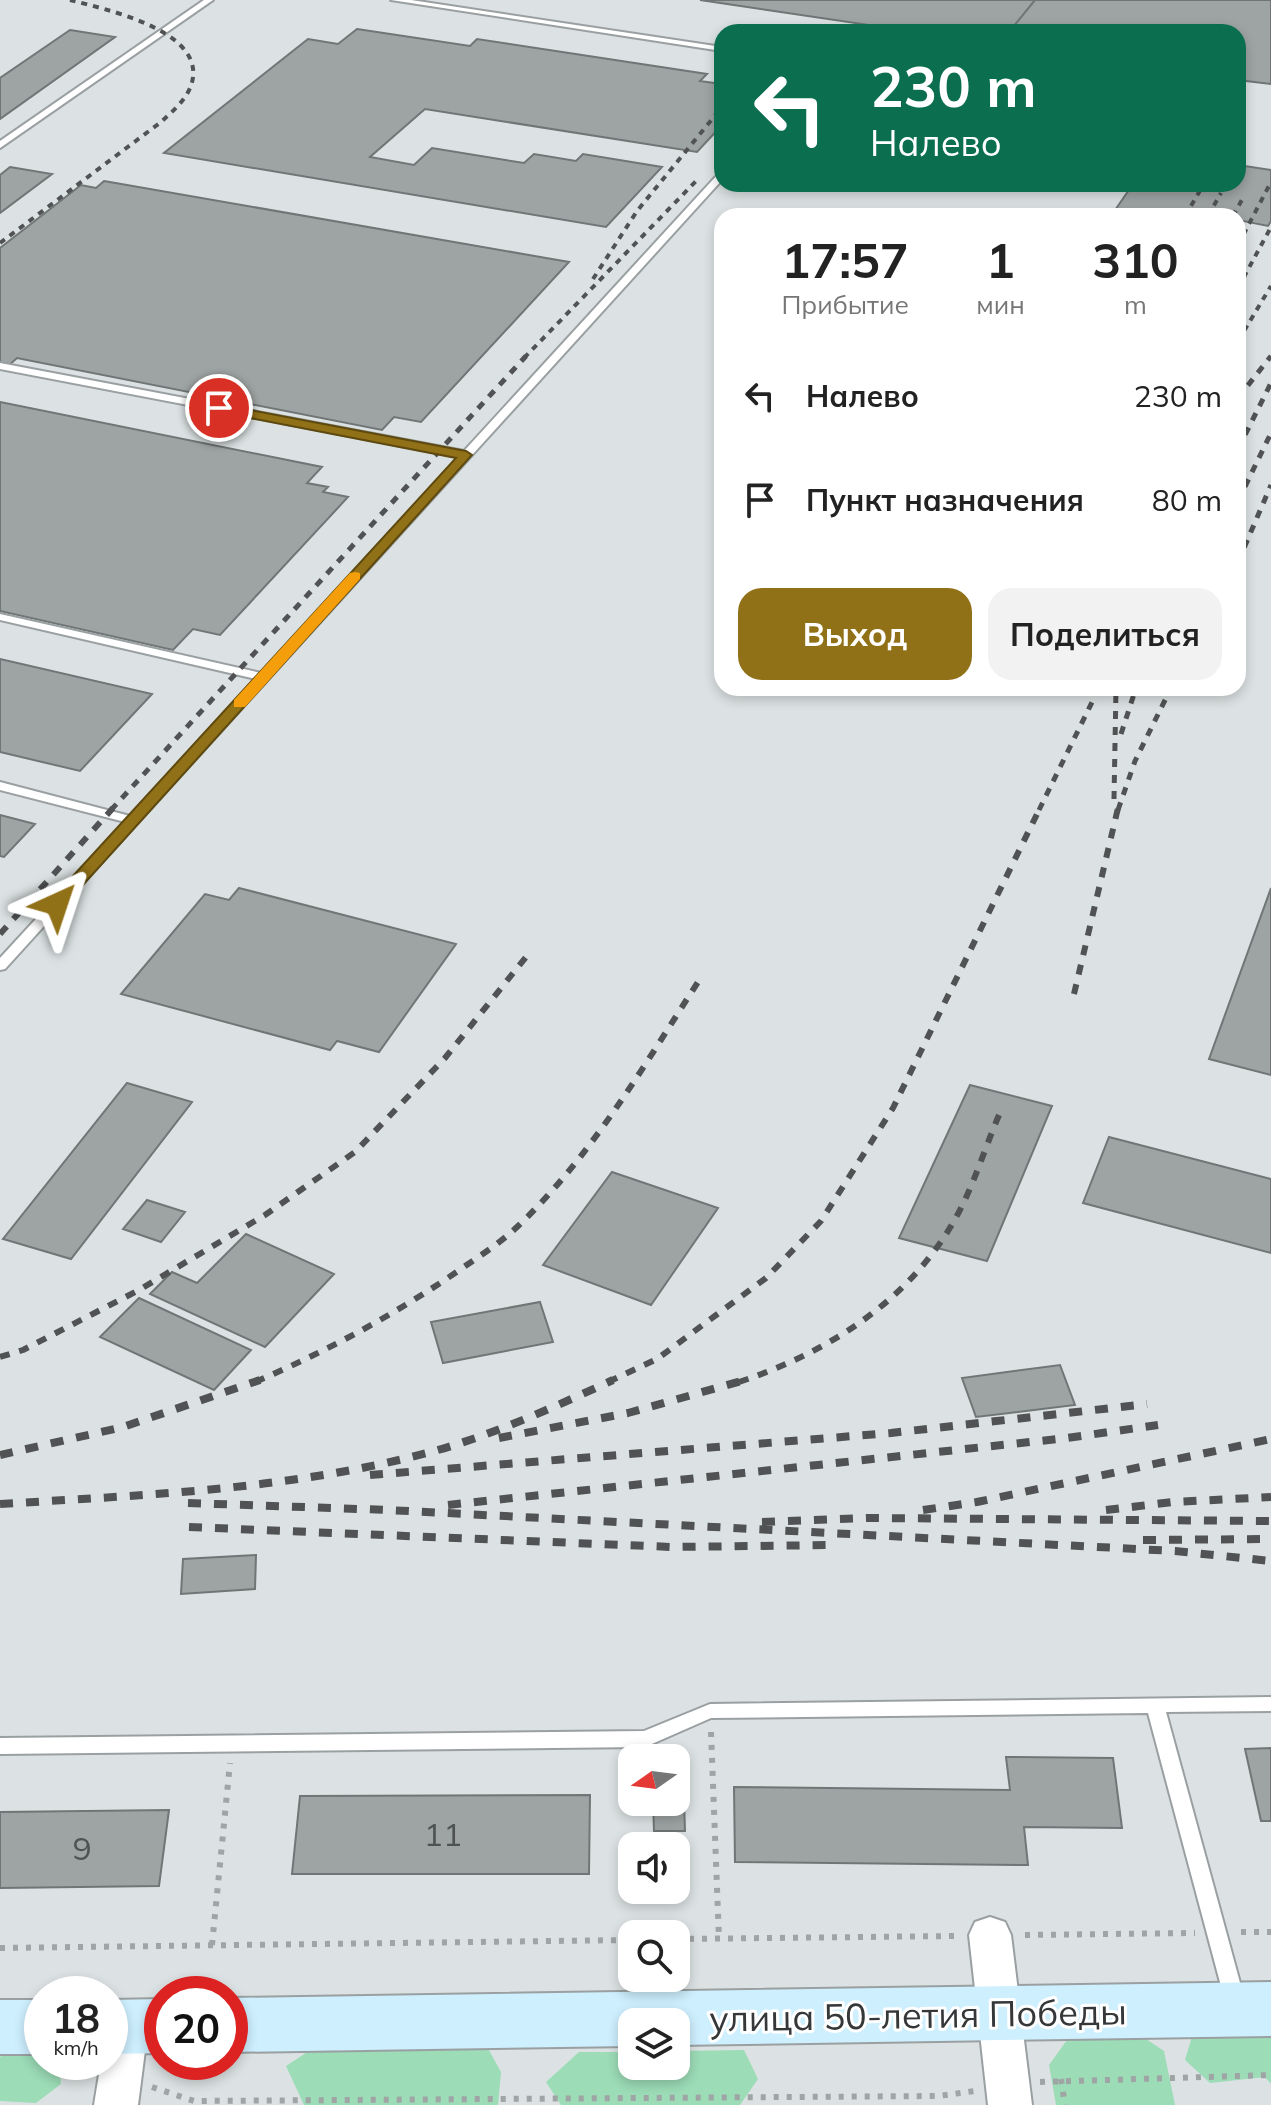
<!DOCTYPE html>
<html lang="ru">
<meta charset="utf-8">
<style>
body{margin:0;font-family:Mulish,sans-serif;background:#f2f2f2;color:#222;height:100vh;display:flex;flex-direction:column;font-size:30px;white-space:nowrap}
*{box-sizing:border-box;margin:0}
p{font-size:26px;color:#767676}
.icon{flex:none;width:44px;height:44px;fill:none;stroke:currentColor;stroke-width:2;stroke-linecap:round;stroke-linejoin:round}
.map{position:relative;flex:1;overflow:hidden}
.panel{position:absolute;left:714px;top:208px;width:532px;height:488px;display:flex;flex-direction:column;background:#fff;border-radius:24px;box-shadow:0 4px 12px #0003}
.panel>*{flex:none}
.banner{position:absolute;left:714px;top:24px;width:532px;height:168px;border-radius:24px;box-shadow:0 4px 12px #0003;background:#0b6e4f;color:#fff;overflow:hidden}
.needle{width:52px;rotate:256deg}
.controls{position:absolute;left:618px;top:1744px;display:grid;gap:16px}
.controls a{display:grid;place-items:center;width:72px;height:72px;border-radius:16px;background:#fff;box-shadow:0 4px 12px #0003;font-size:40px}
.speed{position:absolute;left:24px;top:1976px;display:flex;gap:16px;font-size:40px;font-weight:700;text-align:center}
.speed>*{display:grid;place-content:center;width:104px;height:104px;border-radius:50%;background:#fff;box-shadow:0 4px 12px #0003;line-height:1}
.speed small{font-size:20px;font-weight:400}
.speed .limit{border:12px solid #d22;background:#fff;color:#111}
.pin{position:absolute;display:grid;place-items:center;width:68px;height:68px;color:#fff;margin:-34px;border:4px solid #fff;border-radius:50%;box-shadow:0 2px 8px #0007}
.me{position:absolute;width:88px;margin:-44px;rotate:42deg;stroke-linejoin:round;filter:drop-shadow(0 0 6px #0008)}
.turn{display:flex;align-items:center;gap:28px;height:168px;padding:0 24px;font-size:36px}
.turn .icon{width:104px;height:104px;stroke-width:2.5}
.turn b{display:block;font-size:56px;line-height:68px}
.eta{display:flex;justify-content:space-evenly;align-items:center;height:136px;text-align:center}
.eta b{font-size:48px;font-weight:700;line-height:56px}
.button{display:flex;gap:16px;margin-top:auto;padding:16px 24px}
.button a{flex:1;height:92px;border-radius:24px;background:#917117;color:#fff;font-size:32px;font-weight:700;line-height:92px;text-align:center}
.button a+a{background:#f2f2f2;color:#222}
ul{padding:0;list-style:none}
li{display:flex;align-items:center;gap:24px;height:104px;padding:0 24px}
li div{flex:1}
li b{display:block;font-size:30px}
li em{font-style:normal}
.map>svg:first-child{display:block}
.green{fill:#9cdcb7}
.building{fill:#9ea4a3;stroke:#707675;stroke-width:2}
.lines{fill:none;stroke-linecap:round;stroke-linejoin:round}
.lane-casing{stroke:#9aa0a1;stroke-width:4}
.street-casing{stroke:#9aa0a1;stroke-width:4}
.secondary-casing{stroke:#9aa0a1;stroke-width:4}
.path{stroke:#9fa4a5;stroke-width:6;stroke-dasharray:5 8;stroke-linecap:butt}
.lane{fill:#fff;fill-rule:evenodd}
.street{fill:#fff;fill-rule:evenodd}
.secondary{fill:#ceeffe;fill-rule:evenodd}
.rail-far3{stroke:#505253;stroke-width:4;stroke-dasharray:6 6;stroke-linecap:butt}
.rail-far2{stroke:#505253;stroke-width:5;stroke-dasharray:8 8;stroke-linecap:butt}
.rail-far1{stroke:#505253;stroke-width:6;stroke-dasharray:10 10;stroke-linecap:butt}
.rail{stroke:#505253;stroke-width:8;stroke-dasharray:13 13;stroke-linecap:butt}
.route{fill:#917117;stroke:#5e490f;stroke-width:2}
.slow{fill:#f59e0b}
.labels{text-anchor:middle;stroke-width:6;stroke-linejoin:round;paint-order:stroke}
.near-number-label{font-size:32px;fill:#4f5253}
.near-street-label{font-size:36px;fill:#353738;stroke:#fff}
</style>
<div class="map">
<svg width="1271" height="2105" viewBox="0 0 1271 2105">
<rect width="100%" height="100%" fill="#dce2e3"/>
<!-- green -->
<path class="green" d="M1196,2023L1271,2031V2084L1265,2077L1210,2083L1185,2060Z
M1077,2026L1131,2029L1164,2051L1175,2105H1056L1049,2065Z
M330,2037L485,2043L501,2072L498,2105H304L286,2066Z
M42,2047V2062H59L61,2084L36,2103L0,2101V2057L12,2048Z
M744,2050L758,2079L740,2105H561L546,2082L579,2052H632V2066H676V2051Z"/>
<!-- building -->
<path class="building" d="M700,0H1035L1009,32H916Z
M1035,0H1271V84L1238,80V32H1009Z
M357,29L470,46L477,39L707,74L700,81L722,84V125L697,152L425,109L370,157L414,165L432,148L524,163L534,154L576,161L583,154L662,167L606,227L164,153L308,39L338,44Z
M70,30L115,37L0,119V78Z
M1238,165L1271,170V221L1268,226L1238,220V216H1111L1133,184H1238Z
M10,167L52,174L0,213V175Z
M104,181L569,262L421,422L394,417L382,430L17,358L7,367L0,365V248L81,185L96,188Z
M0,402L322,467L307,483L328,487L323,492L348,497L220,635L193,629L173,650L0,611Z
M0,659L152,694L80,771L0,752Z
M0,815L35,824L4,857L0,856Z
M239,888L456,944L379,1052L337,1041L330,1050L121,994L205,894L229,900Z
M1271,888V1075L1209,1059Z
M127,1083L192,1102L71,1259L3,1239Z
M970,1085L1052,1106L987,1261L899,1238Z
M1109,1137L1271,1179V1253L1083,1203Z
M612,1172L718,1208L651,1305L543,1265Z
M147,1200L185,1212L161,1242L123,1229Z
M246,1234L334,1274L265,1347L150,1294L172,1272L197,1283Z
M139,1298L251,1350L214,1390L100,1337Z
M540,1302L553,1342L443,1363L431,1322Z
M1060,1365L1075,1405L976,1417L962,1378Z
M256,1555L255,1589L181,1594L183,1559Z
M1271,1748V1821H1261L1245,1749Z
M1006,1757L1113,1758L1122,1828L1024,1827L1028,1865L735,1862L734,1787L1010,1790Z
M590,1795L589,1874H292L300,1796Z
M684,1801L685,1831H654L653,1802Z
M169,1810L159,1886L0,1888V1812Z"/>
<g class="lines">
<!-- lane casing -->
<g class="lane-casing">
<path id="lane" d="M204,0H213L0,148V141Z
M391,0H411L722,47V51Z
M722,172V180L5,969L0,970V958L125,822L0,790V782L130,816L256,679L0,620V614L261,673L459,457L0,369V363L464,451L719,173Z
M1271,1697V1711L1166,1712L1245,2001L1242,2007L1235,2010L1228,2007L1225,2001L1148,1713L711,1718L645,1747L0,1754V1738L644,1731L710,1704Z"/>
</g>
<!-- street casing -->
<g class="street-casing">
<path id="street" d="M990,1917L1005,1922L1011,1935L1032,2105H988L969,1935L975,1922Z
M127,2008L142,2013L148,2027L138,2105H94L101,2062H110V2018L112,2013Z"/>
</g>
<!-- secondary casing -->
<g class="secondary-casing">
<path id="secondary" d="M1271,1982V2036L676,2045V2022H632V2046L230,2052V1998Z
M162,1999V2053L110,2054V2000Z
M0,2000H42V2054H0Z"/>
</g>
<!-- path -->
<path class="path" d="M711,1732L719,1939
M1241,1932H1271
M1025,1935L1195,1933
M676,1939L955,1936
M212,1945L230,1763
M0,1948L632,1940
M1061,2079L1065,2105
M1040,2082L1271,2075
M152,2087L194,2101L938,2096L975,2091"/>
<!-- lane -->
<use href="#lane" class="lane"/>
<!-- street -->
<use href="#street" class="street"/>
<!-- secondary -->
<use href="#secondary" class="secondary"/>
<!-- rail-far3 -->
<path class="rail-far3" d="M1185,216L1201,189
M1208,216L1221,193
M1233,216L1244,196
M0,243L161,122C174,110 191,96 193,77C199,29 104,9 70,0
M1238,245L1271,182
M593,279L637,211L722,107
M1238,288L1271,227
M1238,341L1271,286
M524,358L699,178"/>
<!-- rail-far2 -->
<path class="rail-far2" d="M1238,398L1271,356
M1238,449L1271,383
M1238,501L1271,433
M1238,562L1271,485
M1121,734L1136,688
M1114,799L1116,688
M111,810L526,356
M1039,810L1099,688
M1118,810L1135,761L1171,688"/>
<!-- rail-far1 -->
<path class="rail-far1" d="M0,934L113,808
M1074,994L1118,808
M0,1357L23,1350L139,1290L265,1215L355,1152L445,1058L530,952
M255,1382C327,1351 394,1315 458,1271C478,1257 499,1244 517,1227C591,1157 643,1067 698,982
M608,1382L657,1359L766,1278L821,1221L893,1108L1040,808
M739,1382C826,1353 907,1303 954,1221C973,1188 984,1150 999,1115"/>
<!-- rail -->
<path class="rail" d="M499,1438L628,1413L745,1380
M0,1455L123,1427L260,1380
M370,1475L891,1433L1147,1404
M188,1503L388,1510L1175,1551L1271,1561
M0,1504C144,1495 287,1490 427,1453C491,1436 552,1408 613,1380
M448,1505L1067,1438L1158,1425
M923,1510L977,1502L1271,1439
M1106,1510L1173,1502L1271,1497
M762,1522L868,1518L1271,1521
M189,1527L672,1547L833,1545
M1143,1540L1271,1539"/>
</g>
<!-- route -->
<path class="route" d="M219,404L466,451L472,455L63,907H51L48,904L51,900L456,458L214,411V405Z"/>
<!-- slow -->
<path class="slow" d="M355,572L360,573V579L245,707H234V700L350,573Z"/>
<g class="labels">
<!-- near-number labels -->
<g class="near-number-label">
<text x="443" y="1846">11</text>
<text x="82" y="1860">9</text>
</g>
<!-- near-street labels -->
<g class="near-street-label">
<text transform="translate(918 2015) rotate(-1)" y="13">улица 50-летия Победы</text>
</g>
</g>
</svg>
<div class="controls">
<a><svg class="needle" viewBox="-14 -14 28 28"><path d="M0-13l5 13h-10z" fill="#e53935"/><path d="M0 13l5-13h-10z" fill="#767676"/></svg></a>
<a><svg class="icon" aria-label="sound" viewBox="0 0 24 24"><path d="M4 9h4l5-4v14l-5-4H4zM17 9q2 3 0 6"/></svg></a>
<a><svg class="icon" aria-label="search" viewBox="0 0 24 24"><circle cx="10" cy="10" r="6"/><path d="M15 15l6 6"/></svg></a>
<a><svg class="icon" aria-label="layers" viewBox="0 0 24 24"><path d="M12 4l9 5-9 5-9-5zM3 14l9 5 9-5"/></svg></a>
</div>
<div class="speed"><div>18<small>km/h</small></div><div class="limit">20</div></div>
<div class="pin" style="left:219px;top:408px;background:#d93025"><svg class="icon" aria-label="arrive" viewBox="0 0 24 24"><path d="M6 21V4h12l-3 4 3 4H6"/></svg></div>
<svg class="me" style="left:57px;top:904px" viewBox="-20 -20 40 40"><path d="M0-17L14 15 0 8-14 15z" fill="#917117" stroke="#fff" stroke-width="4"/></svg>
<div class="banner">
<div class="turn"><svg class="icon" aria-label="left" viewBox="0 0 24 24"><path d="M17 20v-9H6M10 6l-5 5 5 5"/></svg><div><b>230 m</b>Налево</div></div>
</div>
<section class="panel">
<div class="eta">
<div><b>17:57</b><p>Прибытие</p></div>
<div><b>1</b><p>мин</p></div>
<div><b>310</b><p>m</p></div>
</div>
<ul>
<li><svg class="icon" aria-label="left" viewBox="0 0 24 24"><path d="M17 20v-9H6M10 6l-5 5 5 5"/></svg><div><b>Налево</b></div><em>230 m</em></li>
<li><svg class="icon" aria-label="arrive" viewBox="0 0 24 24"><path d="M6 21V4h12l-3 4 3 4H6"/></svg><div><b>Пункт назначения</b></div><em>80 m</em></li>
</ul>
<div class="button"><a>Выход</a><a>Поделиться</a></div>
</section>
</div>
